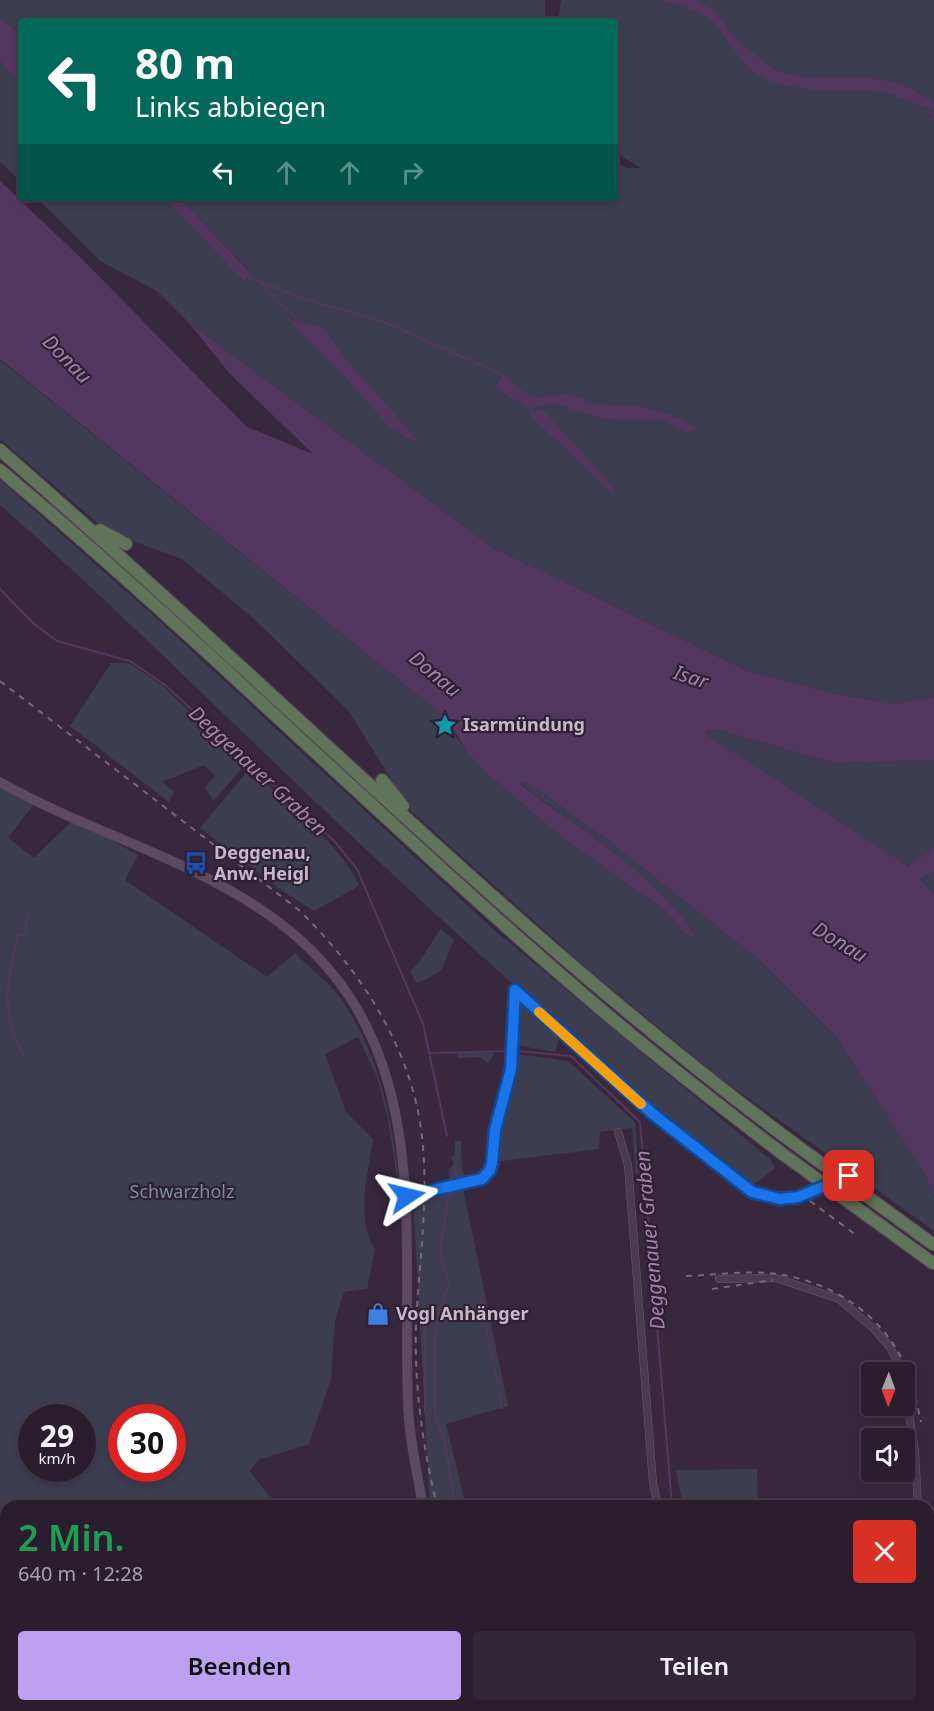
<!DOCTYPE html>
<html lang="de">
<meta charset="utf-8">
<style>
body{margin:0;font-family:"Noto Sans",sans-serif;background:#322736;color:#f1f3f6;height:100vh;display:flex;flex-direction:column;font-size:22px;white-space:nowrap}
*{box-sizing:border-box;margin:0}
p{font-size:20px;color:#a5a2aa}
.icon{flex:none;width:33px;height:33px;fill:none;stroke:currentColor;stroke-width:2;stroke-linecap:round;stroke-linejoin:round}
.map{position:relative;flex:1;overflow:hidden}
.drawer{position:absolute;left:0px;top:1500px;width:934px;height:212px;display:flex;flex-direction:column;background:#2a1e2e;border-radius:18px 18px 0 0;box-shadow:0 3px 9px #0003,0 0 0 2px #463c4a}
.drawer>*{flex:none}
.top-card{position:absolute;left:18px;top:18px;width:600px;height:183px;border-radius:6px;box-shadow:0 3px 9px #0003,0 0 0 2px #463c4a;background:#00695c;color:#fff;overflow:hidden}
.needle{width:39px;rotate:181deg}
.fabs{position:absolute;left:861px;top:1362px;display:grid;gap:12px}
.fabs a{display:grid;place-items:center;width:54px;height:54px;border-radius:6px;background:#2a1e2e;box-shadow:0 3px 9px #0003,0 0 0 2px #463c4a;font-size:30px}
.speed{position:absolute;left:18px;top:1404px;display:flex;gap:12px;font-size:30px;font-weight:700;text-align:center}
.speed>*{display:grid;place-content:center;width:78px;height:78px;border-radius:50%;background:#2a1e2e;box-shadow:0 3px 9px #0003,0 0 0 2px #463c4a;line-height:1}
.speed small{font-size:15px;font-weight:400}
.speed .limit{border:9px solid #d22;background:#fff;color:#111}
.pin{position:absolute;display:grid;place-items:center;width:51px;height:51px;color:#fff;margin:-26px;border-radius:12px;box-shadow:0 3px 9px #0006}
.me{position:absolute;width:66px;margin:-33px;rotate:80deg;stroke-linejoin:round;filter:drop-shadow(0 0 4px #0008)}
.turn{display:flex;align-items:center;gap:21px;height:126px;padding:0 18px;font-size:27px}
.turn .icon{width:78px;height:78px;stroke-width:2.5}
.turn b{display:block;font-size:42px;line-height:51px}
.lanes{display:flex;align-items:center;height:57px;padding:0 18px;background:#0003;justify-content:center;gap:30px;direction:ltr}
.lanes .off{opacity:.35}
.round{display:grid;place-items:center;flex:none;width:63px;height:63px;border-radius:6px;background:#322736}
.summary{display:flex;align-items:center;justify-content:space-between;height:102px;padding:0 18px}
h1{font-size:36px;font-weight:600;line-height:45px;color:#1e9e55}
.cta{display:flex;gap:12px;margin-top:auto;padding:12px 18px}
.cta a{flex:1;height:69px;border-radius:6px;background:#bca0f2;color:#111;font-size:24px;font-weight:600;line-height:69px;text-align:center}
.cta a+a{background:#322736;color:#f1f3f6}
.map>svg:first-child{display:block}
.green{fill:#3d3d51;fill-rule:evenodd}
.water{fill:#54375e}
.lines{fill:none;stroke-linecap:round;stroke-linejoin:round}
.stream{stroke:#54375e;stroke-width:2}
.street-casing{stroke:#68596c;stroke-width:8}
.secondary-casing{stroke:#534558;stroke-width:10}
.highway-casing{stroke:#524356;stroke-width:14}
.street{stroke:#4a3c4f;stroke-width:7}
.secondary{stroke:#5c4a61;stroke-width:9}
.highway{stroke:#607459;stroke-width:12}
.rail{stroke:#78677d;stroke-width:2;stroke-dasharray:6 6;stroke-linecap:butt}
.highway-bridge-casing{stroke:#524356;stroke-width:14;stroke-linecap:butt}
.highway-bridge{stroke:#607459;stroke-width:12}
.route-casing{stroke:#114b97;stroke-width:15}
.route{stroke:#1a73e8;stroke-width:10}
.slow{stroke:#f59e0b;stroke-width:10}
.labels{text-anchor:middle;stroke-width:4.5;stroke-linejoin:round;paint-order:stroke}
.poi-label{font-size:18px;font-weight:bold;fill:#c5b8c9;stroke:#2f2034;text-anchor:start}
.park-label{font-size:18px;fill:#788f9d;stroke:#2f2034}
.water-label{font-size:20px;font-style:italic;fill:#a282ae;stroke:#2f2034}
</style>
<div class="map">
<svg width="934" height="1711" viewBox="0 0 934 1711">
<rect width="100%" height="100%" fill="#38283e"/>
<!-- green -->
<path class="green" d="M0,0H545V21H21V35L0,19Z
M561,0H934V697L892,704L831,693L745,670L492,547L190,324L157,291L100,261L37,198H164L245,281L251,272L180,198H615V160L626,168H641L615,152V21H558Z
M0,61L21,84V182L0,162Z
M0,360L446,718L457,738L486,773L564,839L664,910L685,934L697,938C660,878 577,827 521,784L522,781L527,782L613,844L759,960L835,1036L924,1172L934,1196V1231L719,1077L590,971L411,811L348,710L253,618L182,559L108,532L0,439Z
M0,480L155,617L493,929L771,1160L775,1168L752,1186C595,1062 446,926 301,788C201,693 104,596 0,505Z
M111,663H129L163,686L245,765L213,801L205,787L215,776L204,765L162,782L174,792L169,802L70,726Z
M715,729L834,763L934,760V848L908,866L712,741L706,735L707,731Z
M246,773L253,780H262C292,807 345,850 359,886L314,911L284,892L200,828Z
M0,782L36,801L8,838L34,858L74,819L138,855L125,880L267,977L295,953C310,969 332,984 344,1003C382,1061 394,1127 400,1196L388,1119L377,1077L358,1037L325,1054L346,1112L373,1139C368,1175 355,1218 375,1249L367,1289L344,1292L335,1320L331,1379L309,1444L258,1460L250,1471L267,1494L283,1506H6V1536L0,1537ZM32,1418H82V1468H32ZM122,1418H172V1468H122Z
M934,872V893L920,879Z
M441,929L454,940C439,969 452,969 416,983L410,971C422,963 431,941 441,929Z
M526,1005L560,1036L555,1052L516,1045L514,1027L518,1006Z
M492,1052L494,1054L488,1063L479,1057L457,1058L458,1053Z
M516,1054L568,1061L635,1122L639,1174H636L632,1128L600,1132L599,1149L494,1162L496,1134Z
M455,1141H461L462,1169L466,1179L450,1184L449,1170L454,1164L451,1157L455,1155Z
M463,1188L508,1406L446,1424L466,1506H430L413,1198L443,1195Z
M757,1469L758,1506H683L676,1470Z
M513,1706H539L542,1711H516Z"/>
<!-- water -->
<path class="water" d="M660,0H694L714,10L736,40L775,70L808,78H869L900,83L934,102V107C915,107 900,95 881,92C844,87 793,96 759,75C738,62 730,41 714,23C703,10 676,5 660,0Z
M0,19L21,35V84L0,61Z
M0,181L82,259L247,427L313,454L230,374L190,324L492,547L745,670L831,693L892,704L934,697V760L834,763L715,729L707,731L706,735L908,866L934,848V872L920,879L934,893V1196L924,1172L835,1036L759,960L613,844L527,782L522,781L521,785C580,829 658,876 698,939L685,934L664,910L564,839L486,773L469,754L446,718L0,359Z
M164,198H180L251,273L244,281Z
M288,320L324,328L347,361L422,445L391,429L339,370Z
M503,375L532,398L571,394L595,404L644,407L679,418L698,429L689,433L664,420L604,419L553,403L529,408L495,388Z
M542,409L613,486L614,495C585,469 559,440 528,415Z"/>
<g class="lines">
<!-- stream -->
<path class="stream" d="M934,107H929L934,118
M248,277L305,299L384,322L503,375
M260,283L301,323
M529,408L534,413
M0,589L34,624L57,641L130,661L165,685L335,842L357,869L423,1024L447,1136
M25,930L28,917
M518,1051L571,1056L640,1122L672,1506
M430,1053L508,1051
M23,1054C0,1014 7,978 18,936L24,935
M454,1165L459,1192L450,1195L448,1200L440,1252L449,1283L438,1316L435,1337V1413L445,1443L455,1506
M480,1297L492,1359
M494,1367L498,1385
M500,1394L502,1408
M425,1412V1328L429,1310
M534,1706L537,1711
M729,1706L733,1711"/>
<!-- street casing -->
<g class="street-casing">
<path id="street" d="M515,990L653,1114L752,1192L780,1199L798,1197L844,1179
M618,1132L628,1165L653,1483L658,1506
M407,1196L482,1179L490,1170L492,1163L498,1117L511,1069L515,990
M719,1279L776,1278L839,1299L874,1329L890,1347L902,1372
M904,1384L915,1451L918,1506
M0,1581L6,1584
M128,1706L133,1711
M711,1706L714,1711
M925,1706V1711
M422,1711L430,1706"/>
</g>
<!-- secondary casing -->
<g class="secondary-casing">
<path id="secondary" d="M0,782C86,831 184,856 266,913C439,1032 401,1223 408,1404C409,1438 417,1472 423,1506
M438,1706L440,1711"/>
</g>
<!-- highway casing -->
<g class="highway-casing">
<path id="highway" d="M0,450C265,679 510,932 792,1142
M0,470C198,636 380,819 576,988C643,1046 713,1101 784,1155
M100,530L126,544
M382,780L403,806"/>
</g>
<!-- street -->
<use href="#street" class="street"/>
<!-- secondary -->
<use href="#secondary" class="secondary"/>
<!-- highway -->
<use href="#highway" class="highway"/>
<!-- rail -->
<path class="rail" d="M0,681L299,910C359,969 409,1044 421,1129C430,1194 419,1260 416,1325C414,1386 423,1448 437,1506
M810,1201L856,1235
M686,1276C715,1275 748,1270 777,1274C833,1282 885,1316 907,1370C914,1386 917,1405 921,1422
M712,1289L773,1280
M515,1706L518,1711"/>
<!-- highway-bridge casing -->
<g class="highway-bridge-casing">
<path id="highway-bridge" d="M792,1142L934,1245
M784,1155L934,1264"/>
</g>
<!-- highway-bridge -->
<use href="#highway-bridge" class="highway-bridge"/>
</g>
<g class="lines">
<!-- route casing -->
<g class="route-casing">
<path id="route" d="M407,1196L482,1179L490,1170L492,1163L495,1130L511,1069L515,990L653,1114L752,1192L780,1199L798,1197L849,1176"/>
</g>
<!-- route -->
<use href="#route" class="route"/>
<!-- slow -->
<path class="slow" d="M539,1012L641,1104"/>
</g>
<!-- icons -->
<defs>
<g id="sight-bare" transform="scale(1.8)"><path d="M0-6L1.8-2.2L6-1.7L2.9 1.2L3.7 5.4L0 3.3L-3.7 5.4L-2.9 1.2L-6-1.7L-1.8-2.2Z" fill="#0f9aa8" stroke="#2f2034" stroke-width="2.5" paint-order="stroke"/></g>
<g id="bus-bare" transform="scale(1.8)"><path d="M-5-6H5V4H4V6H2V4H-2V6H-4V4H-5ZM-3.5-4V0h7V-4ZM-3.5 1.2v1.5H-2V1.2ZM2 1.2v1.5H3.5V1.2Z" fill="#1a4fb4" stroke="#2f2034" stroke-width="2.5" paint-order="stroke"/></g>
<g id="shop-bare" transform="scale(1.8)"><path d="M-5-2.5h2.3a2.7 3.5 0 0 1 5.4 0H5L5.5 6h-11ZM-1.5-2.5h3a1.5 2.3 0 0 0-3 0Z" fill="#3f7fe0" stroke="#2f2034" stroke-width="2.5" paint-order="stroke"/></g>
</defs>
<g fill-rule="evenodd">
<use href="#sight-bare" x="445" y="725"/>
<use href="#bus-bare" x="196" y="863"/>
<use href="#shop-bare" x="378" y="1314"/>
</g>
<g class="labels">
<!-- poi labels -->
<g class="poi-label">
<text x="463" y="731">Isarmündung</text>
<text x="214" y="859">Deggenau,<tspan x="214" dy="21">Anw. Heigl</tspan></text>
<text x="396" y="1320">Vogl Anhänger</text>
</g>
<!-- park labels -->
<g class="park-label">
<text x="182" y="1198">Schwarzholz</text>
</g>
<!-- water labels -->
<g class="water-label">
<text transform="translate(67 359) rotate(45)" y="7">Donau</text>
<text transform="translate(435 674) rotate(40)" y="7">Donau</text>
<text transform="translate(691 677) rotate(18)" y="7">Isar</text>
<text transform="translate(258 771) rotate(43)" y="7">Deggenauer Graben</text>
<text transform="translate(840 942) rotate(31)" y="7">Donau</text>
<text transform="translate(650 1240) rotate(-95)" y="7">Deggenauer Graben</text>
</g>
</g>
</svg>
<div class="fabs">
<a><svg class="needle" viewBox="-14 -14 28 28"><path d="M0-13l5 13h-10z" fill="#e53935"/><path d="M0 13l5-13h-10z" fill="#a5a2aa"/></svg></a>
<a><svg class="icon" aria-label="sound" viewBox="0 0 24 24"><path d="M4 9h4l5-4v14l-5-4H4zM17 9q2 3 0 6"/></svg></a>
</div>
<div class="speed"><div>29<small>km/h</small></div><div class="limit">30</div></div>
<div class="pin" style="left:849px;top:1176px;background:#d93025"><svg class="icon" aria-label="arrive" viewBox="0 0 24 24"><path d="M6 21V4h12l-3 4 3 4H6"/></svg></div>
<svg class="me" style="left:407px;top:1196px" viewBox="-20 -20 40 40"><path d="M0-17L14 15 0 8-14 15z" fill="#1a73e8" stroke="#fff" stroke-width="4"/></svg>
<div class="top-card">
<div class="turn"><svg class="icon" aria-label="left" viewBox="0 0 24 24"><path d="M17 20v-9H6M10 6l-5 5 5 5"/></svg><div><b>80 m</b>Links abbiegen</div></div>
<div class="lanes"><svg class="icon" aria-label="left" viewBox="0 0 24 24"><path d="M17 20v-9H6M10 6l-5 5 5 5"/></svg><svg class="icon off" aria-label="ahead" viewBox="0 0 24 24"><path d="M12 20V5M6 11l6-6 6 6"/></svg><svg class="icon off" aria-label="ahead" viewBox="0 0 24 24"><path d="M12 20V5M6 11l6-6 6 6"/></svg><svg class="icon off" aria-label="right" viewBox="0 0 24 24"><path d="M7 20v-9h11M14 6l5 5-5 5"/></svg></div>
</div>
<section class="drawer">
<div class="summary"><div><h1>2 Min.</h1><p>640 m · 12:28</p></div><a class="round" style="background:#d93025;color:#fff"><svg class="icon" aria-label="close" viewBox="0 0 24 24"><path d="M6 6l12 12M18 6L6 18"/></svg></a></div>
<div class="cta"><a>Beenden</a><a>Teilen</a></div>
</section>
</div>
